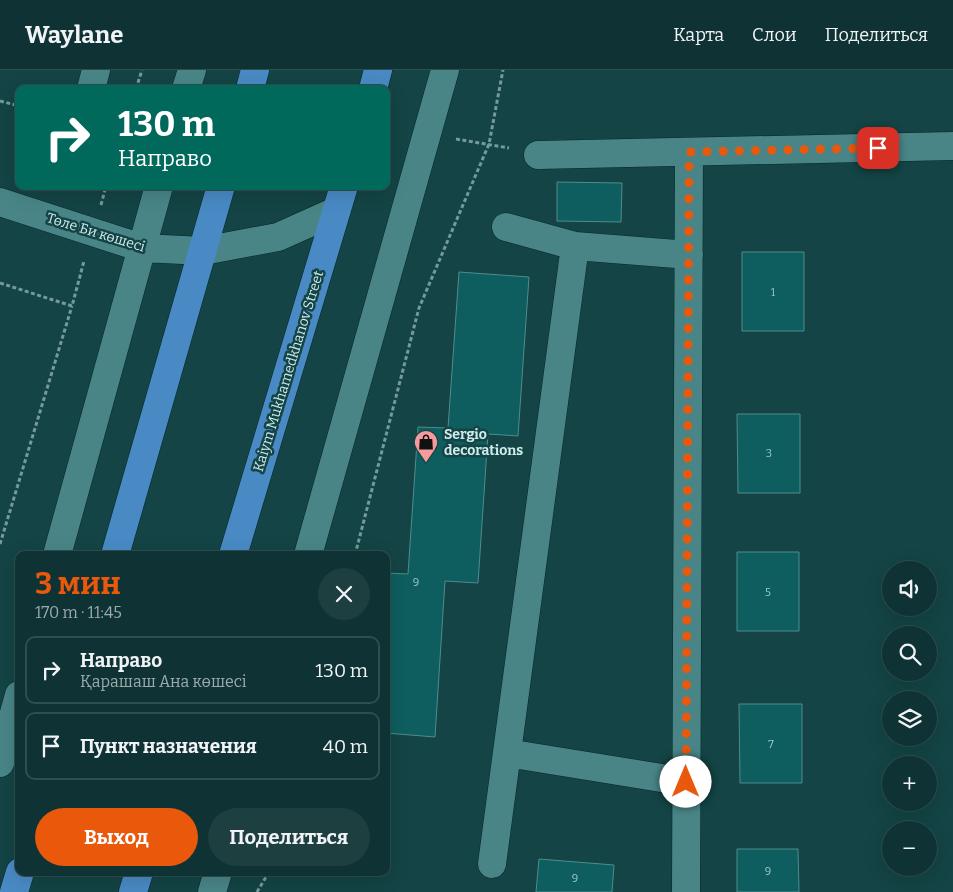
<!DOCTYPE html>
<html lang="ru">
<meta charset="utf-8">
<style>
body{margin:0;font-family:Bitter,serif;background:#1d3f40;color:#f1f3f6;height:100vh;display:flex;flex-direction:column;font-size:19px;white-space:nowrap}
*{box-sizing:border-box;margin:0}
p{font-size:16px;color:#9baaac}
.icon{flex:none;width:28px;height:28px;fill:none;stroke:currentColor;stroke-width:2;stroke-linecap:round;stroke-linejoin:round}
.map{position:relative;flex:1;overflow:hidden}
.details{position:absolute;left:15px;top:481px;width:375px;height:325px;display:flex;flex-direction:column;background:#0f3334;border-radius:10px;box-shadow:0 5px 20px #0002,0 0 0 1px #2f4e4f}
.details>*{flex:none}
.guide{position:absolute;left:15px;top:15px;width:375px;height:105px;border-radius:10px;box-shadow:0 5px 20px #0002,0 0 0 1px #2f4e4f;background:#00695c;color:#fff;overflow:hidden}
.fabs{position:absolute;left:882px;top:491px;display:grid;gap:10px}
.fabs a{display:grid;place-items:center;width:55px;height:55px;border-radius:50%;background:#0f3334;box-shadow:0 5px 20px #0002,0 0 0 1px #2f4e4f;font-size:25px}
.pin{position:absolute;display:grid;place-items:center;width:42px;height:42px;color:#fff;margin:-21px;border-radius:10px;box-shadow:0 2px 8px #0006}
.me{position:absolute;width:55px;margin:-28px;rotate:0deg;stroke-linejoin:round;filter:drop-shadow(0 0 4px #0008)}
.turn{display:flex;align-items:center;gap:18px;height:105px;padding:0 20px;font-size:22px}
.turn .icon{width:65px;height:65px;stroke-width:2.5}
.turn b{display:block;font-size:35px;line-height:42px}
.round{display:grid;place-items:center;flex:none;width:52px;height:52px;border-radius:26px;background:#1d3f40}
.headline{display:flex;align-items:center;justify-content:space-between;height:85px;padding:0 20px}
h1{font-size:30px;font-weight:700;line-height:38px;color:#ea580c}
.primary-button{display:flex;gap:10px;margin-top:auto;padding:10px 20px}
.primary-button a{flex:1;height:58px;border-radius:30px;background:#ea580c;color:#fff;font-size:20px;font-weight:700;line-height:58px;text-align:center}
.primary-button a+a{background:#1d3f40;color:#f1f3f6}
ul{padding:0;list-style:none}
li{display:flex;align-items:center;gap:15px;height:68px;margin:0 10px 8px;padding:0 10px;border:2px solid #2f4e4f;border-radius:10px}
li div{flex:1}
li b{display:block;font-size:19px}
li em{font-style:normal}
header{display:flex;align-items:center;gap:30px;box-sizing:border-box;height:70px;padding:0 25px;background:#0f3334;border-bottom:1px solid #2f4e4f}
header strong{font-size:24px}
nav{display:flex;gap:28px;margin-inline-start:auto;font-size:18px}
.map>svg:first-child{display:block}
.building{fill:#0e5e5f;stroke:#508c8d}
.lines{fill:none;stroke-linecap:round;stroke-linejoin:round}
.minor-casing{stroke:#062829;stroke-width:29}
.major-casing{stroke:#062829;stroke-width:29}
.path{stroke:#749a9b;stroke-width:3;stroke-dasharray:4 2.5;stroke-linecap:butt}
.minor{stroke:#498587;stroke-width:28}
.major{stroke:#498ac4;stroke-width:28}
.route{stroke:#ea580c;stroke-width:9;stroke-dasharray:0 16.2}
.labels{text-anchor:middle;stroke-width:5;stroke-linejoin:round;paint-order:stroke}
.number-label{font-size:11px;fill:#9ec8ca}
.street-label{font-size:14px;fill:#ceeced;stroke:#144445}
.poi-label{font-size:14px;font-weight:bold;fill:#ceeced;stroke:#144445;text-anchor:start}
</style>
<header>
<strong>Waylane</strong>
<nav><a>Карта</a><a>Слои</a><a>Поделиться</a></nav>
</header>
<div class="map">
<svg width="953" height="822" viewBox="0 0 953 822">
<rect width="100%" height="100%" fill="#144445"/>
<!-- building -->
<path class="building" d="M557,112L622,113L621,152L557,151Z
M742,182H804V261H742Z
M459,202L529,207L518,366L488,364L478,513L445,511L435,667L386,663V503L408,504L418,357L448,358Z
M737,344H800V423H738Z
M737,482H799V561H737Z
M739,634H802V713H740Z
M737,779H798L799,822H737Z
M539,789L614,795L612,822H536Z"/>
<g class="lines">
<!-- minor casing -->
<g class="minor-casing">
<path id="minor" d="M91,19L96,0
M186,19L192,0
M538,85L953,76
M0,132L142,178L203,181L278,167L336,141
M506,157L575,176L689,185
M57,485L159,116
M308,485L445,0
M507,683L686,712
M0,693L19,625
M492,794L575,176
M212,822L218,802
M686,822L689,82"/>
</g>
<!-- major casing -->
<g class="major-casing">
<path id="major" d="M250,19L255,0
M373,19L378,0
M115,485L221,116
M233,485L344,116
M14,822L20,802
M133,822L139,802"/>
</g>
<!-- path -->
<path class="path" d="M136,19L142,0
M0,31L19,36
M456,69L509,78
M101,135L106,116
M0,213L72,236L84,191
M0,474L72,236
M355,485L419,238L489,74L503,0
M257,822L269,802"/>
<!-- minor -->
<use href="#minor" class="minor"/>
<!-- major -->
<use href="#major" class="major"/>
</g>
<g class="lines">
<!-- route -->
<path class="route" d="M686,712L689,82L878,78"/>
</g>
<!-- icons -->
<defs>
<g id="shop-pin" transform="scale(1.25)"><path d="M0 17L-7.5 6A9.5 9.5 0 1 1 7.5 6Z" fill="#f59b9e" stroke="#144445"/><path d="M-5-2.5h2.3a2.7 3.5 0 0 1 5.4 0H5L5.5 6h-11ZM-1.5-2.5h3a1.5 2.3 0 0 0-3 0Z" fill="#111"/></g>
</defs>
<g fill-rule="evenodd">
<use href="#shop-pin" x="426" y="372"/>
</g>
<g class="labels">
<!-- number labels -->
<g class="number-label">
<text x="773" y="226">1</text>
<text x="769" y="387">3</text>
<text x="416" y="516">9</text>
<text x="768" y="526">5</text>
<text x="771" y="678">7</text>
<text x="768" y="805">9</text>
<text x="575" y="812">9</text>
</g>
<!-- street labels -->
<g class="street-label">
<text transform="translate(96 162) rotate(17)" y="5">Төле Би көшесі</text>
<text transform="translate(288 301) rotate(-73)" y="5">Kaiym Mukhamedkhanov Street</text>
</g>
<!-- poi labels -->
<g class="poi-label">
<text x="444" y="369">Sergio<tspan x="444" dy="16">decorations</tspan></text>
</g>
</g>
</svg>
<div class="fabs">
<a><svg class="icon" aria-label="sound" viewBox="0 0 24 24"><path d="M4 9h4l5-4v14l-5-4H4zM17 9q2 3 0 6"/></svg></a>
<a><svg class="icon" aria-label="search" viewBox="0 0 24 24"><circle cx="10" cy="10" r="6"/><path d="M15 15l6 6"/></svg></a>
<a><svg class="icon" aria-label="layers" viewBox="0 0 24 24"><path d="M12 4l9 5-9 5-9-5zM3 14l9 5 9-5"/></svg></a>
<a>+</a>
<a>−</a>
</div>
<div class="pin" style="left:878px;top:78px;background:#d93025"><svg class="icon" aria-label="arrive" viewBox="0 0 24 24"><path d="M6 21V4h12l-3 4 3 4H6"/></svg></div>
<svg class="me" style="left:686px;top:712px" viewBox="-20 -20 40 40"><circle r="19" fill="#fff"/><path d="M0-13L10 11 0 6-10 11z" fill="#ea580c"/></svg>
<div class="guide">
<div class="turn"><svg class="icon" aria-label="right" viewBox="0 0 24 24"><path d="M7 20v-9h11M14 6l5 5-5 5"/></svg><div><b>130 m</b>Направо</div></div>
</div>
<section class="details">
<div class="headline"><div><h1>3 мин</h1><p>170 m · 11:45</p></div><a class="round"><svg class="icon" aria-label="close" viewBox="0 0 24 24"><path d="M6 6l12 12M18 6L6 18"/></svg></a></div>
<ul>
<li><svg class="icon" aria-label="right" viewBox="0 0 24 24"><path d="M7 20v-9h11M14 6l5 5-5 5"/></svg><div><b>Направо</b><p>Қарашаш Ана көшесі</p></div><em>130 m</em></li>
<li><svg class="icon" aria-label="arrive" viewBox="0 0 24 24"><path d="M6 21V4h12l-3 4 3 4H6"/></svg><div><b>Пункт назначения</b></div><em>40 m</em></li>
</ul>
<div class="primary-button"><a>Выход</a><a>Поделиться</a></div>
</section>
</div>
